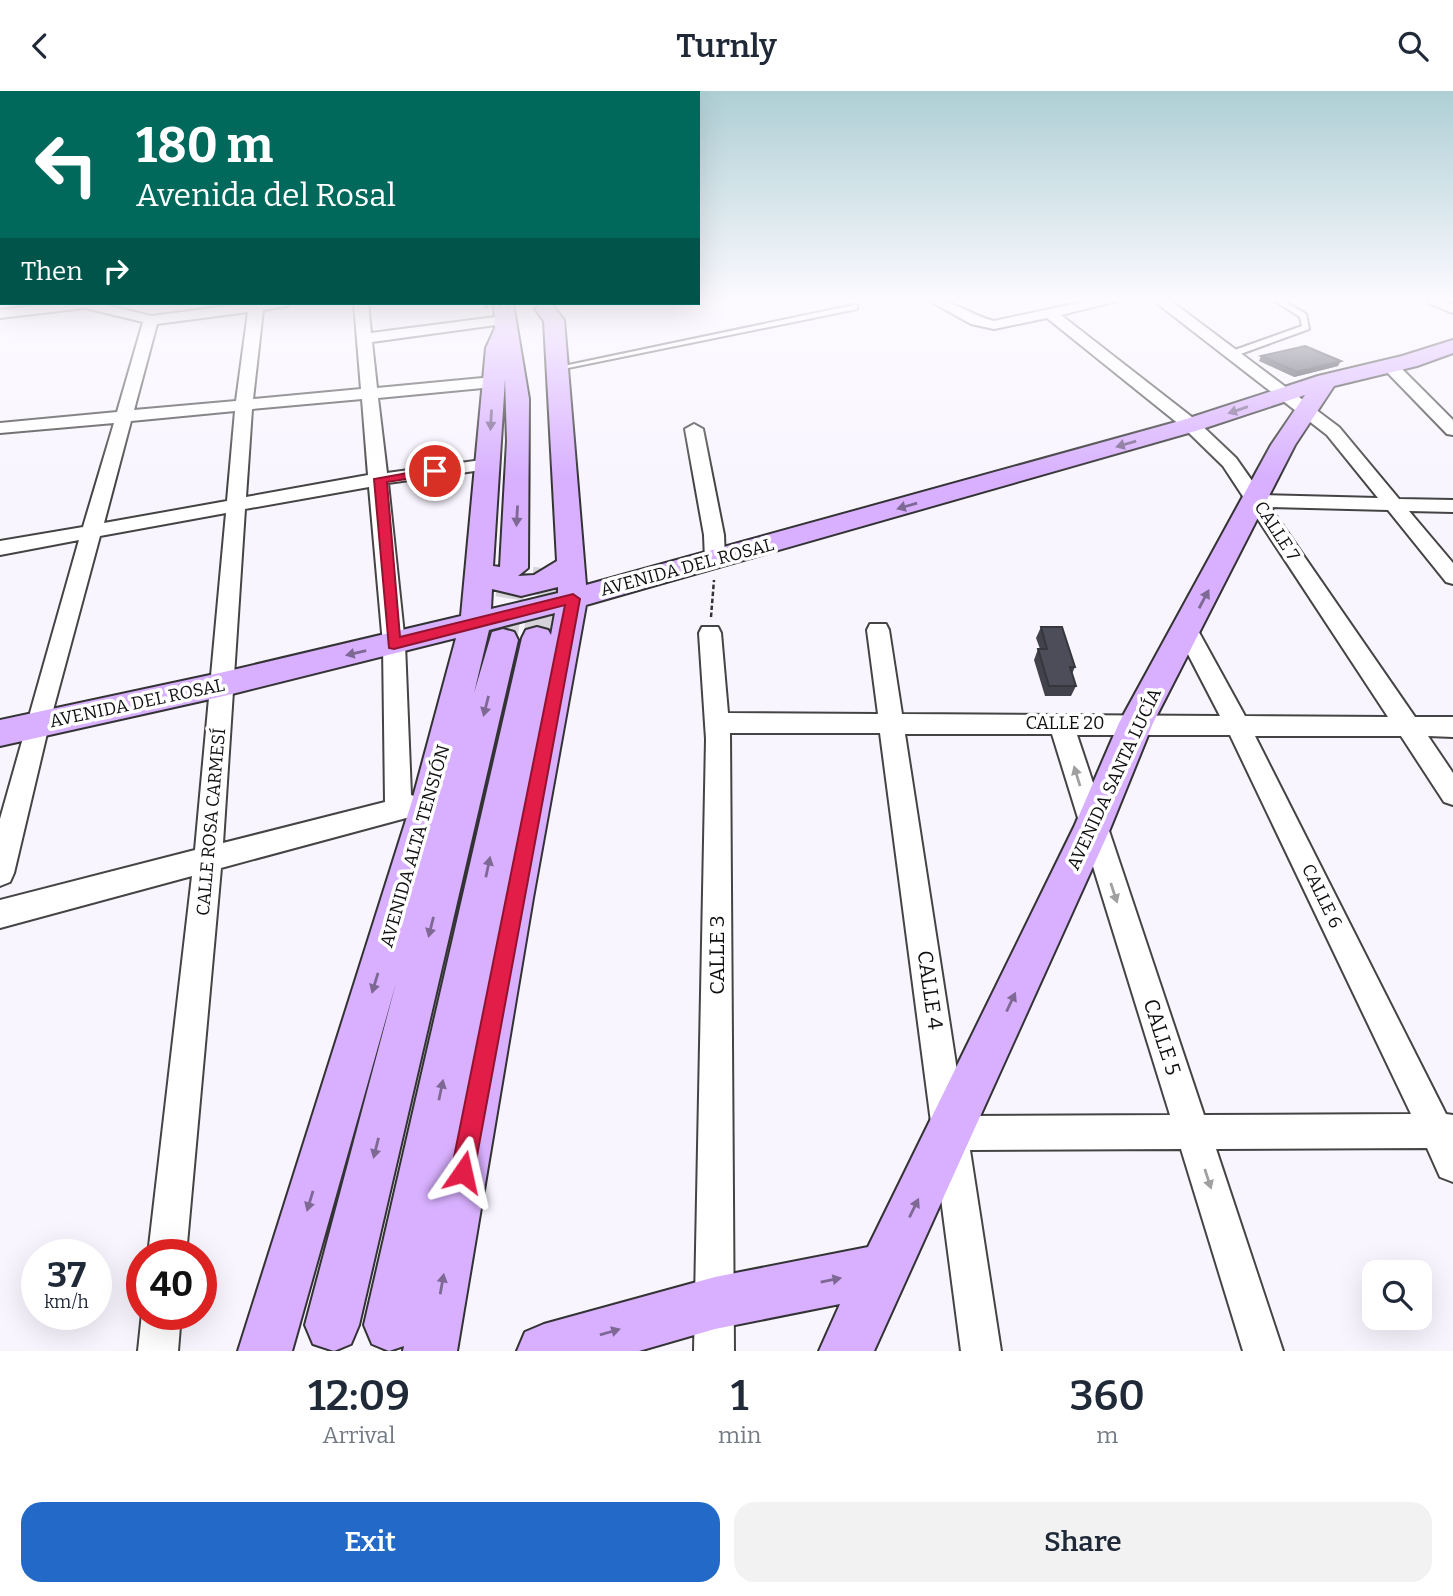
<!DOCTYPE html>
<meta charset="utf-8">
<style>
body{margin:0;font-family:Bitter,serif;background:#f2f2f3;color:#1f2937;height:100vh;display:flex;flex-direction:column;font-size:26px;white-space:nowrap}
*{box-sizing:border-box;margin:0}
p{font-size:23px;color:#747a83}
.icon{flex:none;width:38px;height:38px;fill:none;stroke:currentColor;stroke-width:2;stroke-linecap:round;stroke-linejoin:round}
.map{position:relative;height:1260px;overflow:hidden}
.sheet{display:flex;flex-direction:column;background:#fff;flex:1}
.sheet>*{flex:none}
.guide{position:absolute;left:0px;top:0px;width:700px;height:214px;box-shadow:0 7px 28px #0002;background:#00695c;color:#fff;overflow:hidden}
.buttons{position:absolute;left:1362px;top:1169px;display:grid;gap:14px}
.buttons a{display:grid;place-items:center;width:70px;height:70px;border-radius:14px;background:#fff;box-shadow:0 7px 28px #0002;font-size:35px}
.speed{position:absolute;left:21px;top:1148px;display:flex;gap:14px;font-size:35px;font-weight:700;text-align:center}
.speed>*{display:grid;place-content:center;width:91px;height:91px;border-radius:50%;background:#fff;box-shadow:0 7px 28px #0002;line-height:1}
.speed small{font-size:18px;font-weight:400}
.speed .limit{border:10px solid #d22;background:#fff;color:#111}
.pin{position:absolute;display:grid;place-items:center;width:60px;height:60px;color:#fff;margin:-30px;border:4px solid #fff;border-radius:50%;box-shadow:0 2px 7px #0007}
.me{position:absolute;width:77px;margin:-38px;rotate:11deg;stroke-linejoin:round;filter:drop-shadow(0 0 5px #0008)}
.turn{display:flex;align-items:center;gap:24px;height:147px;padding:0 21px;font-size:32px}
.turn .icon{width:91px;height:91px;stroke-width:2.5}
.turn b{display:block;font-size:49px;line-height:60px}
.then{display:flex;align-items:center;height:66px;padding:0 21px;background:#0003;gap:14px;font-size:26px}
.eta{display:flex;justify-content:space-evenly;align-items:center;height:119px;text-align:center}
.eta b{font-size:42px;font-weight:600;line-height:49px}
.primary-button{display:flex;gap:14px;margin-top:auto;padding:14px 21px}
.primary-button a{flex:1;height:80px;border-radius:21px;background:#2369c7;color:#fff;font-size:28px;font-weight:600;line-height:80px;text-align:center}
.primary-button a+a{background:#f2f2f3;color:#1f2937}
header{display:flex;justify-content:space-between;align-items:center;height:91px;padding:0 21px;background:#fff;font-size:32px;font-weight:600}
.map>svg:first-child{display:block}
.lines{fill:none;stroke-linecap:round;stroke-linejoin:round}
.secondary-tunnel{stroke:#d6d3db;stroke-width:28;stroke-dasharray:28 14;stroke-linecap:butt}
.lane-casing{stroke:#444;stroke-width:4}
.street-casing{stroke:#444;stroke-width:4}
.secondary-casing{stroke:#333;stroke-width:4}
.path{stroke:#333;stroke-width:2.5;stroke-dasharray:4.5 2.5;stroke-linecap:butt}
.lane{fill:#fff;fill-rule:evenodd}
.street{fill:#fff;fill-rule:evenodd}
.secondary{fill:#d8b0ff;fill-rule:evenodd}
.path-bridge{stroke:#333;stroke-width:2.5;stroke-dasharray:4.5 2.5;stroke-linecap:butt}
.wall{fill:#42424d}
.shaded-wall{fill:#36363f}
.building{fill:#4d4d5a;stroke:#36363f;stroke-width:2}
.oneway{fill:#7e6894}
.oneway2{fill:#a0a0a0}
.route{fill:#e11d48;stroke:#92132f;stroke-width:2}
.labels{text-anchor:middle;stroke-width:7;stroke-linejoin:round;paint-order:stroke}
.street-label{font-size:18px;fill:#111;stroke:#fff}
.near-street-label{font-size:21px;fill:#111;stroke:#fff}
</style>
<header><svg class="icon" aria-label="back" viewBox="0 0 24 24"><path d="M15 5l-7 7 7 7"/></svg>Turnly<svg class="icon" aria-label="search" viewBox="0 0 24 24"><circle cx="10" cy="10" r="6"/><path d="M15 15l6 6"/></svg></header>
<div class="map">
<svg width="1453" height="1260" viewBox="0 0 1453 1260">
<rect width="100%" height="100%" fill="#f9f5ff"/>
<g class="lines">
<!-- secondary-tunnel -->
<path class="secondary-tunnel" d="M537,547L548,475
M503,549L514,477"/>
<!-- lane casing -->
<g class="lane-casing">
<path id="lane" d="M1275,210H1284L1306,223L1309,238L1235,265H1229V261L1302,235L1300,226Z
M854,214H857V218L558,279L554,277Z"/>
</g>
<!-- street casing -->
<g class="street-casing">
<path id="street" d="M930,210C958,210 969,224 994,230L1087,210H1117L1061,224L1197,330L1236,367L1262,404L1378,407L1327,344L1154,210H1171L1339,336L1399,408L1453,409V421L1409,420L1453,472V493L1446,491L1388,419L1270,416L1415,626H1453V646L1428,645L1453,682V714L1444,711L1401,645H1255L1446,1023L1453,1024V1091L1440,1086L1427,1057L1216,1058L1283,1260H1243L1181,1058L970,1059L1001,1260H961L880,642H730L734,1260H694L706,648L699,542L702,536H718L721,542L728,622L878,623L867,539L870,533H886L889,539L902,623L1220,625L1176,540L1179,534H1195L1245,625L1388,626L1223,375L1185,338L1047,227L994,238L971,233ZM905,643H1052L1170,1024L964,1025ZM1077,644H1230L1411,1023L1204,1024Z
M1428,210L1453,213V222L1430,213Z
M59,212H98L151,225L251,212H289L287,215L263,219L253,308L361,298L354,212H368L371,242L503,225L510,229L503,233L372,251L377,297L493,286L501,291L493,296L378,307L387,382L489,368L498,373L489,378L388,392L405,553L411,704L421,707L425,715L421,723L221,777L186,1164H148L192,785L0,837V809L195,759L226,422L100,445L49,634L14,782L10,791L0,795V728L79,449L0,464V450L83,436L114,332L0,342V332L117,321L143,231L85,217L0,227V219ZM248,221L236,310L134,319L157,233ZM362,308L368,384L246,406L252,318ZM235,320L227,410L104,432L131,330ZM369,396L383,553L385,711L223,752L245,418Z
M1389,269L1395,271L1453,329V344L1447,343L1383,277V271Z
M694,333L703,338L724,444L725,469L715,476L705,469L704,444L685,338Z
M142,1222L181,1223L178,1260H138Z"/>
</g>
<!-- secondary casing -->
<g class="secondary-casing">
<path id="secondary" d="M494,212H513L529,308L528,477L518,485L534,484L557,470L544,230L535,218L545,212L552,214L564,229L586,494L1183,329L1318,285L1402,265L1453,249V262L1417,275L1334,295L1295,354L1153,632L1110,738L874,1260H819L840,1213L715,1238L639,1260H517L525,1241L544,1233L715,1186L868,1156L1074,736L1119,632L1271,354L1305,304L1199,339L586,514L533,807L457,1260H403L404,1255L389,1260L372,1253L364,1234L522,547L526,539L537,536L548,539L551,544L555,522L489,539L474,602L492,541L503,538L514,541L518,549L359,1234L351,1253L334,1260L313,1253L305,1234L396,892L292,1260H238L412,710L456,547L224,605L0,655V629L224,581L461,525L486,257L495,237ZM505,288L507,350L500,476L493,475ZM558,496V502L491,518L492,498L521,505Z"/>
</g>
<!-- path -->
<path class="path" d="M711,526L714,489"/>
<!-- lane -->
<use href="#lane" class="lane"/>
<!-- street -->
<use href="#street" class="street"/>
<!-- secondary -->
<use href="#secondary" class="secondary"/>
<!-- path-bridge -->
<path class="path-bridge" d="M484,216L542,212"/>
</g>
<!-- wall -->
<path class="wall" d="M567,212H608L567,215Z
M1261,265L1338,275L1294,286L1259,270Z
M1041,536L1075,576L1072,583L1076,595L1071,605H1045L1034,569L1038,558H1040L1036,547Z"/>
<!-- shaded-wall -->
<path class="shaded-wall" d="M1341,270L1338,275L1294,286L1297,281Z"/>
<!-- building -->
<path class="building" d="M1305,255L1341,270L1297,281L1261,265Z
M1041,536H1062L1075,576H1070L1076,595H1049L1038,558H1047Z"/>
<!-- one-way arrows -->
<defs><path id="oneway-solid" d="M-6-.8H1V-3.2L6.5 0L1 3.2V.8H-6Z" transform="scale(1.75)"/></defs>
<g class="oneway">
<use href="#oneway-solid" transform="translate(1238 319) rotate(161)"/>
<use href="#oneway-solid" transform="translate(491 329) rotate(93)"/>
<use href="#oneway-solid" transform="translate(1126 353) rotate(164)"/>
<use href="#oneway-solid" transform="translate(907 415) rotate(164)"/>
<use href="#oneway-solid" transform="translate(517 425) rotate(93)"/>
<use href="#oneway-solid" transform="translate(1204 508) rotate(-62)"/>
<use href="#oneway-solid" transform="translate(356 562) rotate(167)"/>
<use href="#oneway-solid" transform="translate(486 615) rotate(104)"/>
<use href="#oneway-solid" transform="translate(488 776) rotate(-78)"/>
<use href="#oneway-solid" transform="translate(431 836) rotate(104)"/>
<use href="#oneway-solid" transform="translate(375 892) rotate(107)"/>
<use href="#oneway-solid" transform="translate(1011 911) rotate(-65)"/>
<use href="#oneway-solid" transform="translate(441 999) rotate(-78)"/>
<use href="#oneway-solid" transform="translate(376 1057) rotate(104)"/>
<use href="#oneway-solid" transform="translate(310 1110) rotate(107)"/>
<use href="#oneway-solid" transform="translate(914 1117) rotate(-64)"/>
<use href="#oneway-solid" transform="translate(831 1189) rotate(-11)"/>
<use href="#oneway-solid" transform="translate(442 1193) rotate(-80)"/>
<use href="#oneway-solid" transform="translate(610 1241) rotate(-16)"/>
</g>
<g class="oneway2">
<use href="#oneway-solid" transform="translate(1077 685) rotate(-107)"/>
<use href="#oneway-solid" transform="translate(1114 802) rotate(72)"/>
<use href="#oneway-solid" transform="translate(1208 1088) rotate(72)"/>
</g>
<!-- sky -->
<linearGradient id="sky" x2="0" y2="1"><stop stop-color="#aecfd5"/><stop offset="0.54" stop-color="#fcfaff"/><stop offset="1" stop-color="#fcfaff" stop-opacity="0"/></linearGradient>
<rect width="1453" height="387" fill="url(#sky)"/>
<!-- route -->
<path class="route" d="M435,377L439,378V383L387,391L400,546L573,503L580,508L474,1081L471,1089L463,1092L455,1089L451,1081L565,514L394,558L389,557L374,388Z"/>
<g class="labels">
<!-- street labels -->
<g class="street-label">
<text transform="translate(1277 440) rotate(57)" y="6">CALLE 7</text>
<text transform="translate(687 476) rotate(-15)" y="6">AVENIDA DEL ROSAL</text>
<text transform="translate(137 612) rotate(-12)" y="6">AVENIDA DEL ROSAL</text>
<text x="1065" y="638">CALLE 20</text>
<text transform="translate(1114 688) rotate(-65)" y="6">AVENIDA SANTA LUCÍA</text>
<text transform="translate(211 731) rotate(-85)" y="6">CALLE ROSA CARMESÍ</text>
<text transform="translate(415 755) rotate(-74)" y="6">AVENIDA ALTA TENSIÓN</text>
<text transform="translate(1322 805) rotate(64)" y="6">CALLE 6</text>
</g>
<!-- near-street labels -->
<g class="near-street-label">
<text transform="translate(717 864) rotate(-90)" y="7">CALLE 3</text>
<text transform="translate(930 899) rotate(82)" y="7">CALLE 4</text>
<text transform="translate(1162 946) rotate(72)" y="7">CALLE 5</text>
</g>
</g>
</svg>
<div class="buttons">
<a><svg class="icon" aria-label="search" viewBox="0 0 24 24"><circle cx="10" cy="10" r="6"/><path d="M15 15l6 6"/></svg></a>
</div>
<div class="speed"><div>37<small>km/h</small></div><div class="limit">40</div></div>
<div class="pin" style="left:435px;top:380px;background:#d93025"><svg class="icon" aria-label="arrive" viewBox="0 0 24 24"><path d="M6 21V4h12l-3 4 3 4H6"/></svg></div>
<svg class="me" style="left:463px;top:1081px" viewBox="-20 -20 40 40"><path d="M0-17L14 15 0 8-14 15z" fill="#e11d48" stroke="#fff" stroke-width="4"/></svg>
<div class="guide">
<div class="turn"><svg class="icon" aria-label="left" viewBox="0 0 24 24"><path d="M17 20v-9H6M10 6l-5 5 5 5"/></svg><div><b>180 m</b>Avenida del Rosal</div></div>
<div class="then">Then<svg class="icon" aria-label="right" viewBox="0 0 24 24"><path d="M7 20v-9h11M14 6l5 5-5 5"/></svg></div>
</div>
</div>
<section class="sheet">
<div class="eta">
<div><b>12:09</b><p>Arrival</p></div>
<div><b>1</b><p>min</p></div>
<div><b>360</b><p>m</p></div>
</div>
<div class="primary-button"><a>Exit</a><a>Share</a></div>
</section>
